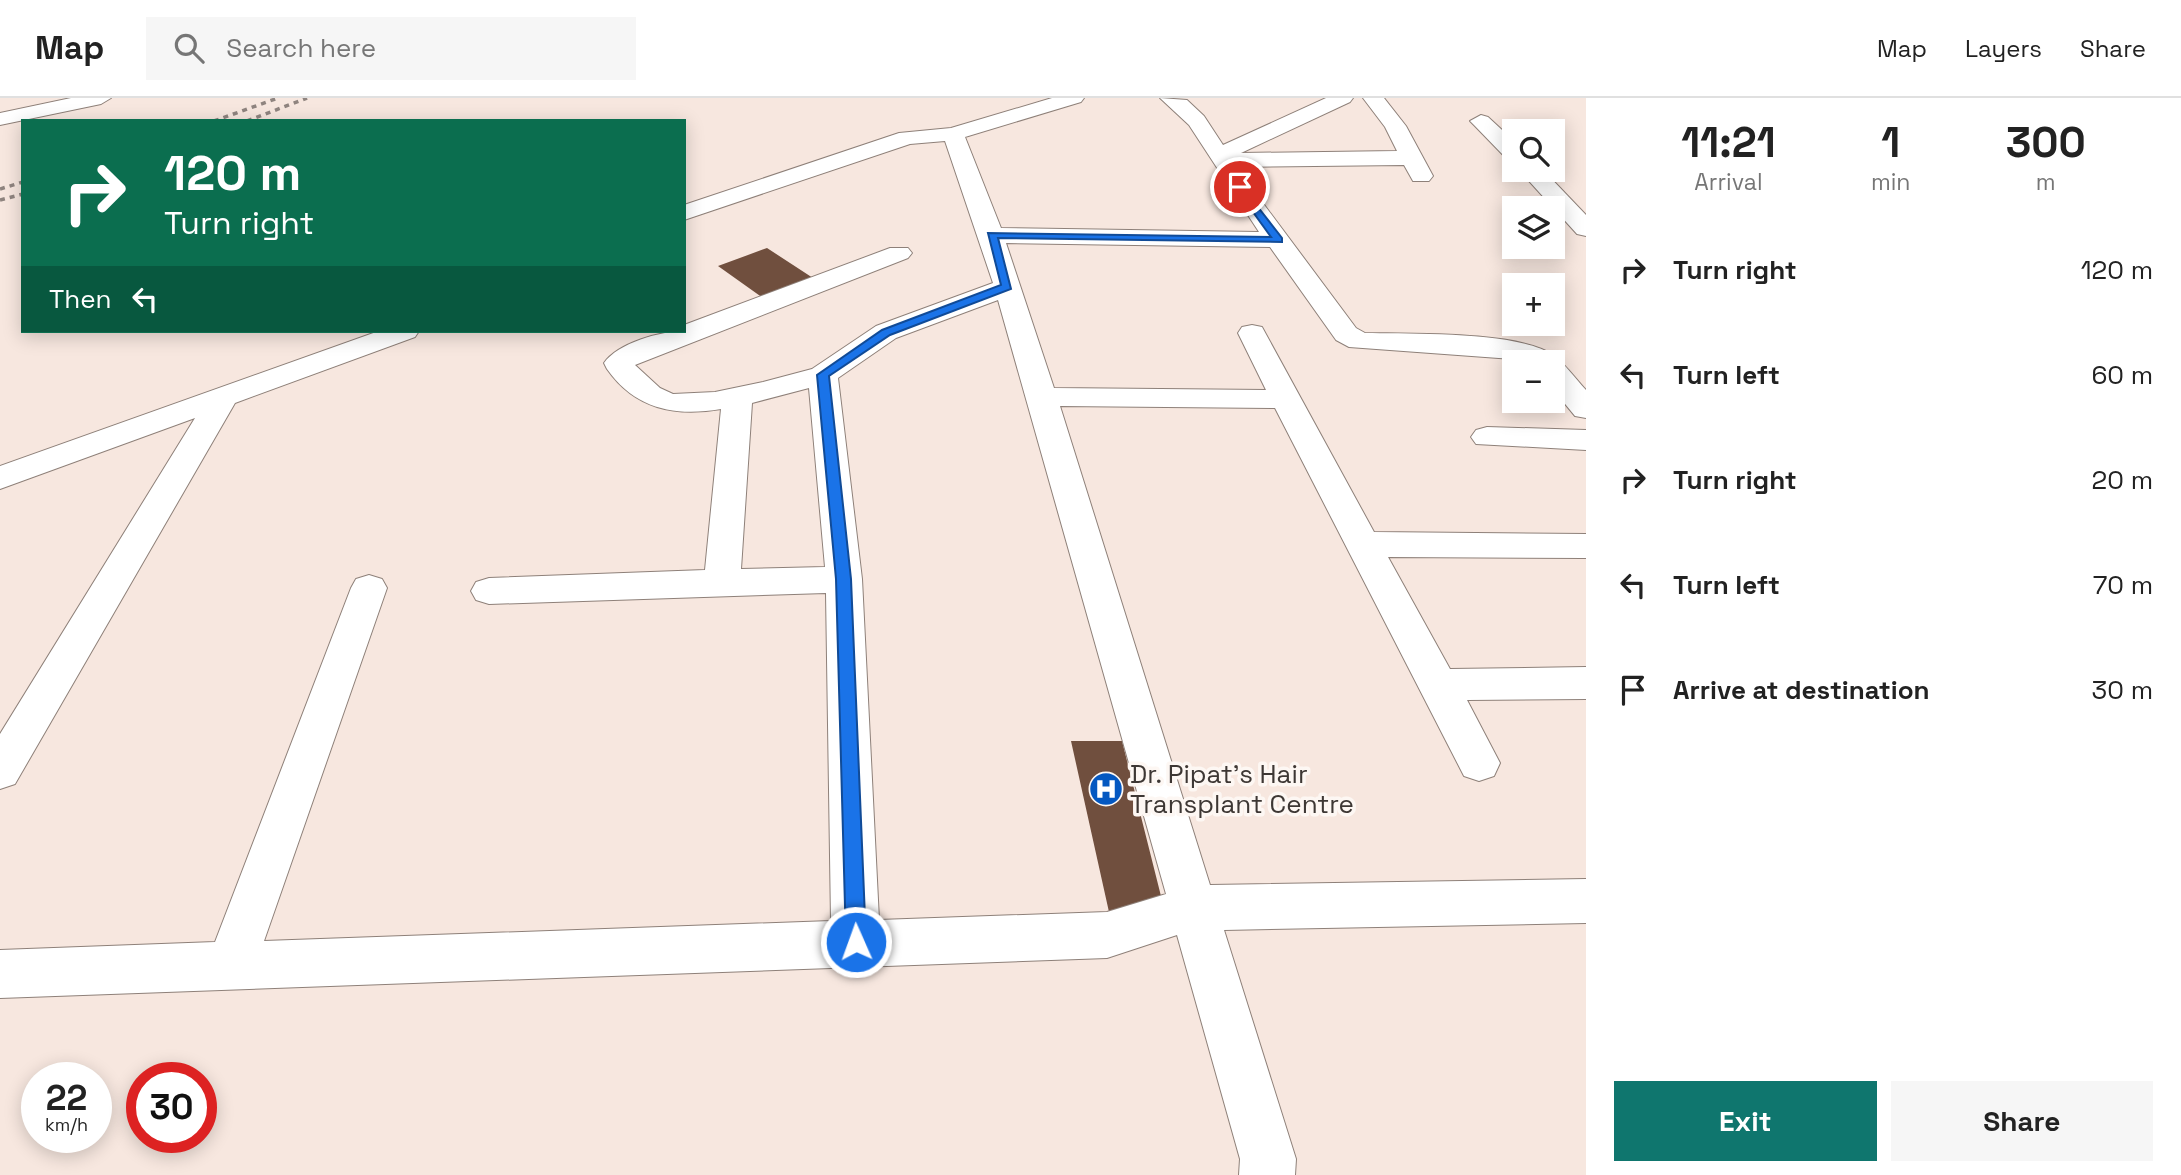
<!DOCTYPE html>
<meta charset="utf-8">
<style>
body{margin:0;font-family:"Space Grotesk",sans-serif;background:#f6f6f6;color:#222;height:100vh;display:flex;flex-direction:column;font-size:26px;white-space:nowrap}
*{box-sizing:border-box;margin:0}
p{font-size:23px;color:#767676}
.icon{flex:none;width:38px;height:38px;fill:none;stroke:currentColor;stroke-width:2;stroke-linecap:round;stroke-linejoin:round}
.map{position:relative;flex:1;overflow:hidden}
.side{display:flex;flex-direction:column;background:#fff;width:595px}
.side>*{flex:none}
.guide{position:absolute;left:21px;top:21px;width:665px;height:214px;border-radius:0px;box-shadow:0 4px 18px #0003;background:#0b6e4f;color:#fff;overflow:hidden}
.buttons{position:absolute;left:1502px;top:21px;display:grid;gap:14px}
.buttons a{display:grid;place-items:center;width:63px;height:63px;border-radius:0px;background:#fff;box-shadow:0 4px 18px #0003;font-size:35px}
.speed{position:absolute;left:21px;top:964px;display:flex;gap:14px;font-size:35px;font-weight:700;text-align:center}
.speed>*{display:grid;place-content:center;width:91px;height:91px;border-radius:50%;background:#fff;box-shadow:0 4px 18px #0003;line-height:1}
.speed small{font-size:18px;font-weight:400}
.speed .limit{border:10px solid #d22;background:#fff;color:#111}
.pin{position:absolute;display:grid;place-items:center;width:60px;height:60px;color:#fff;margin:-30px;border:4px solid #fff;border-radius:50%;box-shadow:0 2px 7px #0007}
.me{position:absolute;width:77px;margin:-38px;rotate:358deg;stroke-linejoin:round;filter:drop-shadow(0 0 5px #0008)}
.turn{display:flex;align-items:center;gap:24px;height:147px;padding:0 28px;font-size:32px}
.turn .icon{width:91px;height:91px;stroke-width:2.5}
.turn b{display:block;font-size:49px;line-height:60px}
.then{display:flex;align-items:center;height:66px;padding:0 28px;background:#0003;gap:14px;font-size:26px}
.eta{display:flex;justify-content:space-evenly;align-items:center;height:119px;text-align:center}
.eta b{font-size:42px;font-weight:800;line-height:49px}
.action{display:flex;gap:14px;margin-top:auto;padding:14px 28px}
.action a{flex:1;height:80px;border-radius:0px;background:#0f766e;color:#fff;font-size:28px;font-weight:800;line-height:80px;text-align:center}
.action a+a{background:#f6f6f6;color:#222}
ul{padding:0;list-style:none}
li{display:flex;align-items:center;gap:21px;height:105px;padding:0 28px}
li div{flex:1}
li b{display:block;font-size:26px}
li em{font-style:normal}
header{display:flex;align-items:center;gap:42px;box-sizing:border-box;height:98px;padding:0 35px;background:#fff;border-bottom:2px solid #e0e0e0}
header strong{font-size:33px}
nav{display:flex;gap:38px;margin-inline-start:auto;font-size:24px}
.search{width:490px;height:63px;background:#f6f6f6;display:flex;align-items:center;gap:18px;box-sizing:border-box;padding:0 24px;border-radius:0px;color:#767676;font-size:26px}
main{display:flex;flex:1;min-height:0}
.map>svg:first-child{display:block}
.building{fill:#704f3e}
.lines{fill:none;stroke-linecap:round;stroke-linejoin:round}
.minor-casing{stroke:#8e8079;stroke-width:2}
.minor{fill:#fff;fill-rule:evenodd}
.rail{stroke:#8f847f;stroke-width:3.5;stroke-dasharray:5 5;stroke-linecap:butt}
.route{fill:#1a73e8;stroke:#114b97;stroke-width:2}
.labels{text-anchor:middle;stroke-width:7;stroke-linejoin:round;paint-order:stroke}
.poi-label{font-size:26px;fill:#3d3734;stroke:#fdf7f3;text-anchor:start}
</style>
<header>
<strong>Map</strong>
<div class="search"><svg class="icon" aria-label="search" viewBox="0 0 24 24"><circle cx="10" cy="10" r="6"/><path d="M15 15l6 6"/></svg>Search here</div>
<nav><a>Map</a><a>Layers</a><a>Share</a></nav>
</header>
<main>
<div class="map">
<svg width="1586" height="1077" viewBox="0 0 1586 1077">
<rect width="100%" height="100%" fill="#f7e7df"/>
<!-- building -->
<path class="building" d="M767,150L813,180L763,200L718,168Z
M1071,643H1122L1165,814H1109Z"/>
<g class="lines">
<!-- minor casing -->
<g class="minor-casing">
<path id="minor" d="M71,0H111L101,6L0,27V15Z
M1052,0H1084L1081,4L965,39L1001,130L1259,134L1189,27L1160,0L1187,2L1204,18L1223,47L1326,0H1353L1350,4L1241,55L1397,53L1385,29L1363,0H1384L1406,28L1433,78L1429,83H1413L1404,67L1236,69L1356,230L1365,235C1408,236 1519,233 1553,257C1565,266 1575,280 1586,292V320L1575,318L1552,290V264L1349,249L1336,242L1270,149L1006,145L1054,290L1266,292L1238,235L1242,229L1252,227L1262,229L1374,434L1586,436V460L1388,459L1450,571L1586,569V601L1467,602L1500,665L1494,678L1479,683L1464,678L1275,310L1060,308L1210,787L1586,781V825L1224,832L1296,1061L1295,1077H1239L1240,1061L1177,837L1107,860L0,900V852L215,844L351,490L356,481L369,477L382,481L387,490L264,843L831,823L826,495L489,506L476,502L471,493L476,484L489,480L705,472L721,311C675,319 635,311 607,271L604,265C618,245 661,233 684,233V227L890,150H908L912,155L908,160L635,267L660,290L673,296L715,294L763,284L812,271L876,228L993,185L945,43L910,46L684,122V107L899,35L951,30ZM998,202L1166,796L1107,814L879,822L862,481L838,280L896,240ZM809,290L825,469L741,471L752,305Z
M1481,17L1488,19L1514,43V62L1506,60L1474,27L1470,23Z
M1519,72H1543L1586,117V138L1577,136Z
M379,233H419L415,239L235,305L15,686L0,691V636L195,320L0,391V368Z
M1487,329L1586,332V352L1476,346L1471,339L1476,332Z"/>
</g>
<!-- minor -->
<use href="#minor" class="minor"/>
<!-- rail -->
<path class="rail" d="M214,23L278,0
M247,23L307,0
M0,91L23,84
M0,102L23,96"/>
</g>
<!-- route -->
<path class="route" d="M1240,86L1282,140V144L998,140L1011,191L890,237L829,278L851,481L866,844L863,851L856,854L849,851L846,844L836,481L817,277L882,232L1001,187L988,135L1271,139L1235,89Z"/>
<!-- icons -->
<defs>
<g id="hospital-disc" transform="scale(1.75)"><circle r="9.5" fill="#0458c1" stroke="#fdf7f3"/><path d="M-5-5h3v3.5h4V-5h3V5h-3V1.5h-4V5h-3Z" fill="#fff"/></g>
</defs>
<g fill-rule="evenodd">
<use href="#hospital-disc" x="1106" y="691"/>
</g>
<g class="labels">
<!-- poi labels -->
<g class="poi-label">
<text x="1130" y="685">Dr. Pipat's Hair<tspan x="1130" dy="30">Transplant Centre</tspan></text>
</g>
</g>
</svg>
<div class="buttons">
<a><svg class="icon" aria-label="search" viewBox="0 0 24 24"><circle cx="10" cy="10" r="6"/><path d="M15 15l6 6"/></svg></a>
<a><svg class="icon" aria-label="layers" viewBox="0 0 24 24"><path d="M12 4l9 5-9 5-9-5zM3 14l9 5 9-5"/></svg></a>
<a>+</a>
<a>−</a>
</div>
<div class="speed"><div>22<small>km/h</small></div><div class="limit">30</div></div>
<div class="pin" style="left:1240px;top:89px;background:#d93025"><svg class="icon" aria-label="arrive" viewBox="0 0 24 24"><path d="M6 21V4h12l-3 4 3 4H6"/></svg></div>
<svg class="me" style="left:856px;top:844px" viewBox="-20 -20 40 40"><circle r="17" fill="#1a73e8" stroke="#fff" stroke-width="3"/><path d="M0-11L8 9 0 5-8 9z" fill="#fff"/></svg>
<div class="guide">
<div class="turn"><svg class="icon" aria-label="right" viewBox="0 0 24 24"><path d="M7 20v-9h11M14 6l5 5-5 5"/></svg><div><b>120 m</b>Turn right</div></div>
<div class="then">Then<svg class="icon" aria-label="left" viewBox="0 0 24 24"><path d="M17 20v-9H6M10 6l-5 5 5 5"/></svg></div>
</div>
</div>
<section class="side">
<div class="eta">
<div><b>11:21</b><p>Arrival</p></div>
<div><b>1</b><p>min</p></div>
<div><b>300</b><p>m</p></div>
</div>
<ul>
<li><svg class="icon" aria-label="right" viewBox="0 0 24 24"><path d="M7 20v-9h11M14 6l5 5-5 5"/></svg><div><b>Turn right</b></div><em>120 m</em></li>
<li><svg class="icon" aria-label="left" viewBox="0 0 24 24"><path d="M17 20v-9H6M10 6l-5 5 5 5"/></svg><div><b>Turn left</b></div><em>60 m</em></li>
<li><svg class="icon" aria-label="right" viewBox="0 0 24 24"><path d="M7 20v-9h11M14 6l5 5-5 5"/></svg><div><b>Turn right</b></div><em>20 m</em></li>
<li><svg class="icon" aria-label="left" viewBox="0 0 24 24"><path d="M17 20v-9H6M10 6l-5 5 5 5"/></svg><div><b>Turn left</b></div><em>70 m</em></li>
<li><svg class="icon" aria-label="arrive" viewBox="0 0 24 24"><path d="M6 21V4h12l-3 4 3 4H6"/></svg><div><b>Arrive at destination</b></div><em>30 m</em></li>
</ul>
<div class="action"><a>Exit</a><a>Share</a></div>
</section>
</main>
